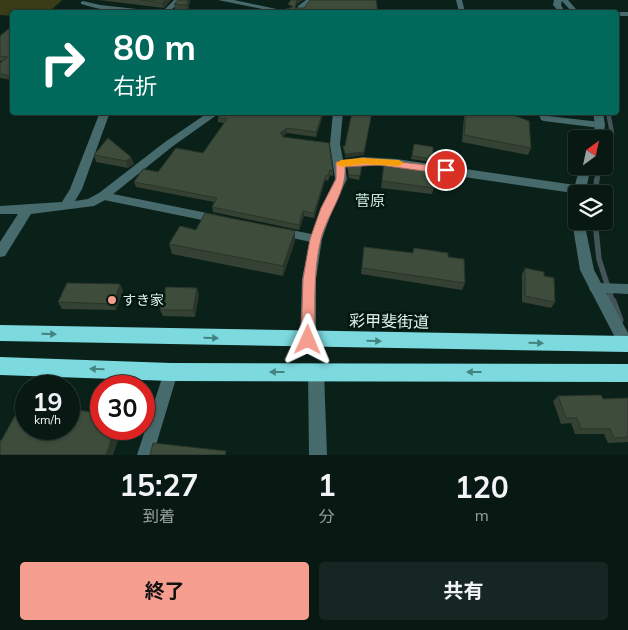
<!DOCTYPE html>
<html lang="ja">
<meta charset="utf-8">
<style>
body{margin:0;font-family:Mulish,"Noto Sans JP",sans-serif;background:#162622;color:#f1f3f6;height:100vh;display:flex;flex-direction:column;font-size:19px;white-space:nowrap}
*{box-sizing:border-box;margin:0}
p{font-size:16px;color:#98a0a0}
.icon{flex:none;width:28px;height:28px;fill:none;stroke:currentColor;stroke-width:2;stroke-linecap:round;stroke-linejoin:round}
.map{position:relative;height:455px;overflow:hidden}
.details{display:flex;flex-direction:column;background:#081914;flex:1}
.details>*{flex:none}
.hud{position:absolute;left:10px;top:10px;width:609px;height:105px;border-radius:5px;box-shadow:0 1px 4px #0004,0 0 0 1px #293834;background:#00695c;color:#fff;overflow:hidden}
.needle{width:32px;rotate:33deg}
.fabs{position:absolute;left:568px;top:130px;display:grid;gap:10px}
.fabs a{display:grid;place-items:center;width:45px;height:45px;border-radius:5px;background:#081914;box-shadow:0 1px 4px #0004,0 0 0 1px #293834;font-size:25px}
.speed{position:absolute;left:15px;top:375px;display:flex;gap:10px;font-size:25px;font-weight:700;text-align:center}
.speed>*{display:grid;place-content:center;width:65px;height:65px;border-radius:50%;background:#081914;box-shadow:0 1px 4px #0004,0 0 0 1px #293834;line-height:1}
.speed small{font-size:12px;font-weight:400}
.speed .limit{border:8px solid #d22;background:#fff;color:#111}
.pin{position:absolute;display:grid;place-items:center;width:42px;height:42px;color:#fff;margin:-21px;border:2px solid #fff;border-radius:50%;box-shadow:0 1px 5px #0007}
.me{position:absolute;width:55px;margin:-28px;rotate:1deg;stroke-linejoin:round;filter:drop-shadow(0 0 4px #0008)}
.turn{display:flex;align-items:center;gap:18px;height:105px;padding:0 20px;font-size:22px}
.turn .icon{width:65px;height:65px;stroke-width:2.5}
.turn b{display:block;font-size:35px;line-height:42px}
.eta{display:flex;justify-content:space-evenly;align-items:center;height:85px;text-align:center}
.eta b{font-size:30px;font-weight:700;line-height:35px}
.action{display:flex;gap:10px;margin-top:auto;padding:10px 20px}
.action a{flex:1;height:58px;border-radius:5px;background:#f59d8e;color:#111;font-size:20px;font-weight:700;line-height:58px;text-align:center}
.action a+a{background:#162622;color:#f1f3f6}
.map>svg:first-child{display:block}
.green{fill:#383c17}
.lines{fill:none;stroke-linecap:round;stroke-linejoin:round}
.stream-far2{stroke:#445459;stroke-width:4.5}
.stream-far1{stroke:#445459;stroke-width:5.5}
.stream{stroke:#445459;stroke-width:7}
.lane{fill:#476a6c;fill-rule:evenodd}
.street{fill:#476a6c;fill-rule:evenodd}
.highway{fill:#7cdadf;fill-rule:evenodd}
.wall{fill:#344133}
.shaded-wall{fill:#2b3529}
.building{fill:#3d4c3b;stroke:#2b3529}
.oneway{fill:#458382}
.route{fill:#f59d8e;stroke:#9f665c}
.slow{fill:#f59e0b}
.poi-dot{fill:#f59d8e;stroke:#021811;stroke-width:2}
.labels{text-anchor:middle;stroke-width:5;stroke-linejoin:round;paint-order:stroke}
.poi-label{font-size:14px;fill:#e3f1ec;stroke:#021811;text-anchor:start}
.neighbourhood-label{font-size:15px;fill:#cae6dc;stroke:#021811}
.near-street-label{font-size:16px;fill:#e3f1ec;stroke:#021811}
</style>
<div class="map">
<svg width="628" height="455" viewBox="0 0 628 455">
<rect width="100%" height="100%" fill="#0a211a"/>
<!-- green -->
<path class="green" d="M0,0H62L49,12H12V16L0,15Z"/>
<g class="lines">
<!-- stream-far2 -->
<path class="stream-far2" d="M604,159L612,133L608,112
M597,179L601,166"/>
<!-- stream-far1 -->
<path class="stream-far1" d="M595,194L597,178
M595,221L599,259L613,303"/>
<!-- stream -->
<path class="stream" d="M613,301L620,320"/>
<!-- lane -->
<path class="lane" d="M456,0H462L465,12H459Z
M561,0H568L576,9L586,12H572Z
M83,1L100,5L146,10L149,12C127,15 102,10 81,4V2Z
M614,12H628V16H616V12Z
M538,112H547L548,116L600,122L605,125L600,128L544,121L541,120Z
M103,192L217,215L223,219L217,223L99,199L98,196L99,193Z
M282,228L316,235L320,236L322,239L320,242L316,243L278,235L276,232L278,229Z
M595,283L628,284V294L591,292L589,288L591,284Z
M171,365L176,367L178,372L153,455H137L164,372L166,367Z"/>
<!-- street -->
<path class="street" d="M174,0H182L169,12H162Z
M218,0H234L291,12H277Z
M306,0H314L303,12H297L298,6Z
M554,0H562L561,5L565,12H559L553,5Z
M100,112H110L82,189L75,201L88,199L99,193L165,142L209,112H221L173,146L107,199L94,206L31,214L5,256L0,257V242L18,214H0V206L62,202L70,189Z
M333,112H343L340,144L343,160L363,157L396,159L575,185L580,166H591L585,194H576V197L573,193L396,167L363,165L345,167L347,179L333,208L322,239L316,279V340L313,345L308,347L303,345L300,340L302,279L310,239L321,208L335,179L330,144Z
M593,112H603L605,125L603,139H593L595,125Z
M576,217V221H584L594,270L628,333V350L621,349L580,270L572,221Z
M316,365L322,367L324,372L327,455H309L308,372L310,367Z"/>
<!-- highway -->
<path class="highway" d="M0,325L628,336V352L0,341Z
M0,357L171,363L628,364V382L171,381L0,375Z"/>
</g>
<!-- wall -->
<path class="wall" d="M99,0H171L164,8Z
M178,0H190L188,11L175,9L174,4Z
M12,26V80L0,78V63L2,61H0V36Z
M324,112L316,137L287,133L283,136L333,171V176L330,175L328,181L325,180L314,218L304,216L299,230L213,212L212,207L214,202L136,187L134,182L203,153L224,123L218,122V118Z
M458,112H505L531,148L528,155L462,142L464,116L458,115Z
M549,112H569L568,114Z
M414,144L433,159L432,162L411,159Z
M94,155L131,157L134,164L128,168L96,162Z
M384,163L434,188L432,194L381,188Z
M362,164L359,180L349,178L347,165Z
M196,230L295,241L283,276L172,254L169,244Z
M364,247L413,253L414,248L448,257L465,283L462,290L361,274Z
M525,268L544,276L555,302L551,308L522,302V274Z
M120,284L123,291L116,310L62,309L58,302Z
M199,294L195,317L163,316L160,310Z
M558,396L603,399L628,398V442L608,443L604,434H575L571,423L561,424L553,401Z"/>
<!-- shaded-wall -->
<path class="shaded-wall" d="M165,0H171L164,8L162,3Z
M188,0H190L188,11L187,5Z
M297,0H303L297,4L296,12Z
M323,112H324L316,137V132Z
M372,112L364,155L345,158V154Z
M287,128V133L280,138V133Z
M131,157L134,164L128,168L126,161Z
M326,175L325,180L314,218V213Z
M303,211L304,216L299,230V225Z
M295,231V241L283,276V266Z
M120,284L123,291L116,310L113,304Z
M197,288L199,294L195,317L193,310Z
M76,404L81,410L79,416L73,409Z
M115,429H122L113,455H106Z"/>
<!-- building -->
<path class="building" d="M141,0H165L162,3Z
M178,0H188L187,5L174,4Z
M291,0H297L295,8H304L310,0H376L378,12H285L286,9L293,7L288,4Z
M12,26V76L0,74V63L8,57L0,56V36Z
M221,112H323L316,132L287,128L280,133L283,137L329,143L333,171L330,170L328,176L326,175L314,213L303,211L299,225L212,207L217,198L134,182L143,169L158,172L176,148L203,153L227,119L218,118Z
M352,112H372L364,152L345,154L343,146H345Z
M466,112H505L529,121L531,148L464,135Z
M108,138L131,157L126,161L94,155Z
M414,144L433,147V159L412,156Z
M384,163L410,166V164L434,168V188L382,181Z
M362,164L360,176L349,175L347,165Z
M205,213L295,231L283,266L169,244L180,226L196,230Z
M364,247L413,253L414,248L448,253V257L464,259L465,283L362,268Z
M525,268L544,272V276L554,278L555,302L525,296Z
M67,283L120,284L113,304L58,302Z
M166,287L197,288L193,310H160Z
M601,395L603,399L628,398V437L614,438L610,429H581L577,418H566L558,396Z
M26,396V429H69V403L76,404L73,409L101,414V429H115L106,455H0V440L1,441Z
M153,443L226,451L225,455H150Z"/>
<!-- one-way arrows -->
<defs><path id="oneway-solid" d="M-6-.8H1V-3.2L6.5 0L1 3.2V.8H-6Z" transform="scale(1.25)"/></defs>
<g class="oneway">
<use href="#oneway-solid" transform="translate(49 334) rotate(1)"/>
<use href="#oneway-solid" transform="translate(211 338) rotate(1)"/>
<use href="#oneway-solid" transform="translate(374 341) rotate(1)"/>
<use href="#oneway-solid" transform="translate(536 343) rotate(1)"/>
<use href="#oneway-solid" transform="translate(97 369) rotate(-178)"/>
<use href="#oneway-solid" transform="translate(277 372) rotate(-180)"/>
<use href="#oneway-solid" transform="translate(474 372) rotate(-180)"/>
</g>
<!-- route -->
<path class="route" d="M363,158L446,167L451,170L446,174L379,165L345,167C347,191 327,215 321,239C313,272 315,306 315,340L313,344L308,346L303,344L301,340L303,279L310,239L321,208L336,179V162Z"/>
<!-- slow -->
<path class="slow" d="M363,158L399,160L404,163L399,166L363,164L341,167L336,164L341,160Z"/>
<!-- markers -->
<circle class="poi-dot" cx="112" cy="300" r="5"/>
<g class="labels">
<!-- poi labels -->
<g class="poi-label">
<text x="122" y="305">すき家</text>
</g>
<!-- neighbourhood labels -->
<g class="neighbourhood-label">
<text x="370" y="206">菅原</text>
</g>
<!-- near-street labels -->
<g class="near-street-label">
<text transform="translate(389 321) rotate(1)" y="6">彩甲斐街道</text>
</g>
</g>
</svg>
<div class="fabs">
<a><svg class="needle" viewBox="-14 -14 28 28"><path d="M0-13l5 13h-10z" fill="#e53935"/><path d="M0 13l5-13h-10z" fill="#98a0a0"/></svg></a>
<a><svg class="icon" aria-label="layers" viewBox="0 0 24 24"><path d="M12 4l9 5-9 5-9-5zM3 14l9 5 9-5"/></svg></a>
</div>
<div class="speed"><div>19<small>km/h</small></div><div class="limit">30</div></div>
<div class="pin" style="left:446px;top:170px;background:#d93025"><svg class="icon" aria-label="arrive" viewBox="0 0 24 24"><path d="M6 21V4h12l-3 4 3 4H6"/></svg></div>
<svg class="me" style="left:308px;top:340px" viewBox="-20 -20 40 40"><path d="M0-17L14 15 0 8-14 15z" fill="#f59d8e" stroke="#fff" stroke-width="4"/></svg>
<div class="hud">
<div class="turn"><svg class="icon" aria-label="right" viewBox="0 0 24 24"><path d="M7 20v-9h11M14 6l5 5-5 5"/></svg><div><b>80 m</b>右折</div></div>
</div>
</div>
<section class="details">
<div class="eta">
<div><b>15:27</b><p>到着</p></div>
<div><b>1</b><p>分</p></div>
<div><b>120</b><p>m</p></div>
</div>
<div class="action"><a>終了</a><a>共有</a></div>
</section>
